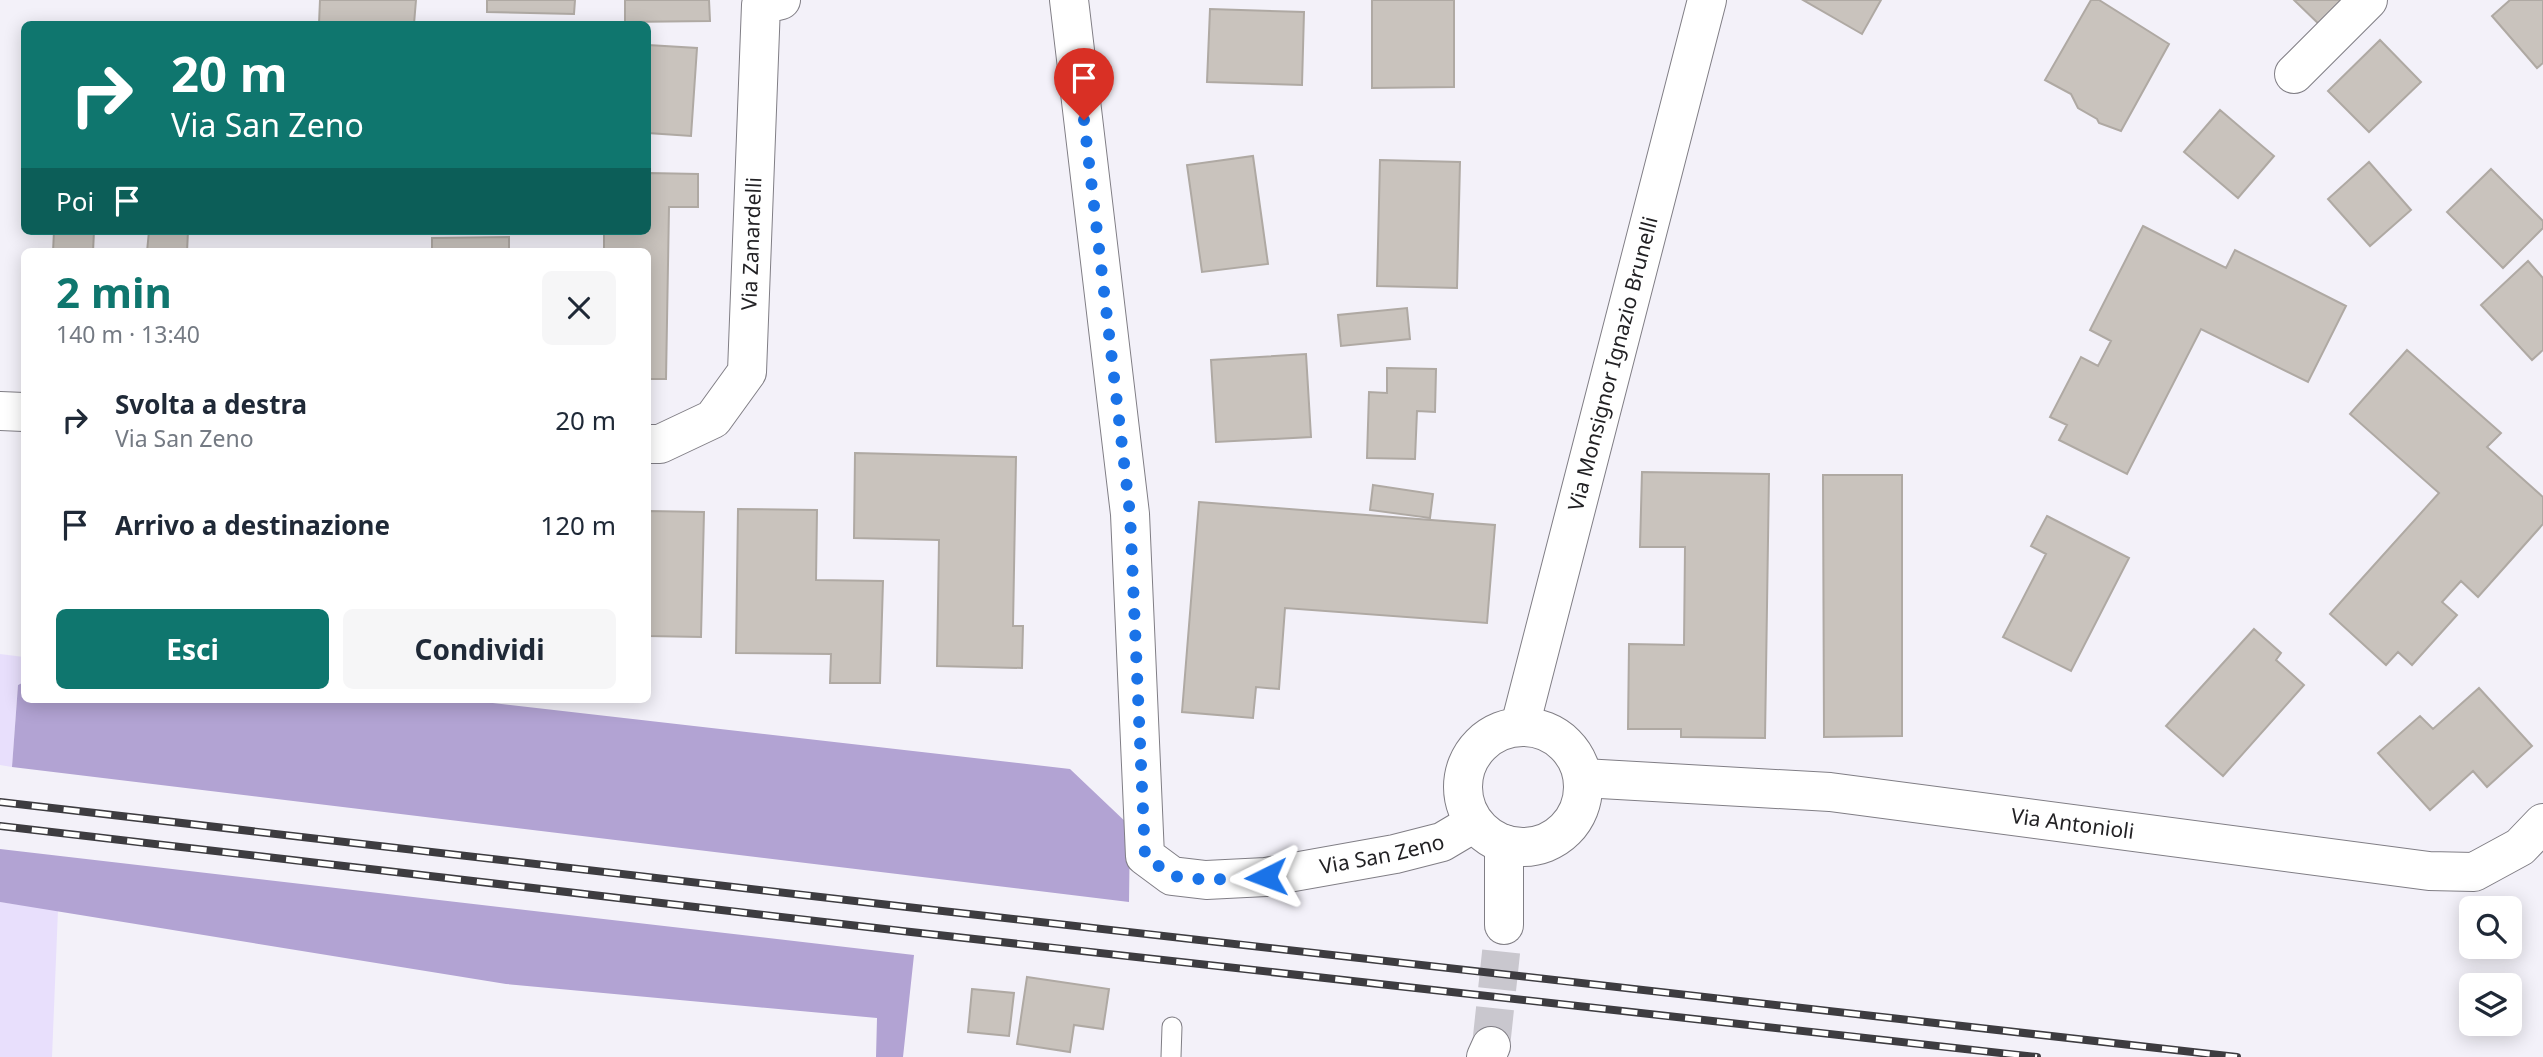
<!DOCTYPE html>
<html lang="it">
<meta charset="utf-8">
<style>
body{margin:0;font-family:"Noto Sans",sans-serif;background:#f6f6f7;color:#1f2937;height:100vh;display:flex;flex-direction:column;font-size:26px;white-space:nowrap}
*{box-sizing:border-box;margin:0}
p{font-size:23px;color:#747a83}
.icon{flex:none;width:38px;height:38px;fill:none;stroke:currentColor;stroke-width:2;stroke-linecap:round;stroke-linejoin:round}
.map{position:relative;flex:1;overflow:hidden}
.sheet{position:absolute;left:21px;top:248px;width:630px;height:455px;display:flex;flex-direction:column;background:#fff;border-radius:10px;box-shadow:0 4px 18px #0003}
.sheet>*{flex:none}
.hud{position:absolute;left:21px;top:21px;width:630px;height:214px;border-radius:10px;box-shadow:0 4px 18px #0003;background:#0f766e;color:#fff;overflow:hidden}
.buttons{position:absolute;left:2459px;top:896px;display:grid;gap:14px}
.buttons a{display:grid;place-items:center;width:63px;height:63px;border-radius:10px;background:#fff;box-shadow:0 4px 18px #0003;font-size:35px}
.pin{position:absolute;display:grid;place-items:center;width:60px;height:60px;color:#fff;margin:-72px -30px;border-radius:50% 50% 50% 0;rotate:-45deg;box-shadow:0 0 7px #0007}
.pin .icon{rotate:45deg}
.me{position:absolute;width:77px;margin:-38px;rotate:267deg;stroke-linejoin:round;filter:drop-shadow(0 0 5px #0008)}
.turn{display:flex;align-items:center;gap:24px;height:147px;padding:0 35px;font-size:32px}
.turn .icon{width:91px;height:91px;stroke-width:2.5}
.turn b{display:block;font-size:49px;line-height:60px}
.then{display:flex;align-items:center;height:66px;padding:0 35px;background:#0003;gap:14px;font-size:26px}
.round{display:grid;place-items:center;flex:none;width:74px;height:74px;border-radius:10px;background:#f6f6f7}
.head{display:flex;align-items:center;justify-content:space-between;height:119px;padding:0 35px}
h1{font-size:42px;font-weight:700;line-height:52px;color:#0f766e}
.button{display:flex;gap:14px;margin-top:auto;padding:14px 35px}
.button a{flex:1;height:80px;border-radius:10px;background:#0f766e;color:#fff;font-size:28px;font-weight:700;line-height:80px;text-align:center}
.button a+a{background:#f6f6f7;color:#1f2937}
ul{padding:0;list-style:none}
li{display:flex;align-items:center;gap:21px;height:105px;padding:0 35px}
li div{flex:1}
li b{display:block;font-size:26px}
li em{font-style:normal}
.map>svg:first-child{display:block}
.green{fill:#e8dffc}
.forest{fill:#b2a3d3}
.building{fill:#c9c3bd;stroke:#afa9a3;stroke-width:2}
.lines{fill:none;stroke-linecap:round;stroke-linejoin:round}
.minor-tunnel{stroke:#c9c7ce;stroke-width:38;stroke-dasharray:38 19;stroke-linecap:butt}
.service-casing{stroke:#807e85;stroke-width:21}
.minor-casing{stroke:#807e85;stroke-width:40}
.service{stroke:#fff;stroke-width:19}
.minor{stroke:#fff;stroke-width:38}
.rail-casing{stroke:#3d3c40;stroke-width:8}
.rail{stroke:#fff;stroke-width:5;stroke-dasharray:16;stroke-linecap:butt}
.route{stroke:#1a73e8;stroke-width:12;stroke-dasharray:0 21.6}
.labels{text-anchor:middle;stroke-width:7;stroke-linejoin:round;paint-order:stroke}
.street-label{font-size:21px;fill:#222124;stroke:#fff}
</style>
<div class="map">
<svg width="2543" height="1057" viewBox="0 0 2543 1057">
<rect width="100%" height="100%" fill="#f3f1f9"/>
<!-- green -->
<path class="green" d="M0,654L24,657V682L18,685L12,767L0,765Z
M0,902L58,910L52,1057H0Z"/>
<!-- forest -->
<path class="forest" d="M24,682V700H467L1070,769L1130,826L1129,902L12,767L18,685Z
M0,849L914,955L903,1057H876L877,1018L506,984L0,902Z"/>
<!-- building -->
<path class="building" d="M320,0H416L414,24H319Z
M487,0H575L574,14L487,12Z
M625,0H709L710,21L625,22Z
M1372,0H1454V87L1372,88Z
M1803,0H1881L1862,34Z
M2091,0H2099L2169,44L2121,131L2099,123L2097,119L2078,108L2071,94L2045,80Z
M2294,0H2350L2323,28Z
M2510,0H2543V63L2537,68L2492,16Z
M1210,9L1304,12L1302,85L1207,82Z
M2380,40L2421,82L2369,132L2328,91Z
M648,45L697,48L691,136L648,133Z
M2220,110L2274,156L2238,198L2184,152Z
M1253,156L1268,264L1202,272L1187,165Z
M1380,160L1460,162L1457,288L1377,286Z
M2369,162L2411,210L2370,246L2328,199Z
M2491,169L2543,221V228L2503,268L2447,212Z
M648,173L698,174V207H669L666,379H648V252H604V231H648Z
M2143,226L2226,268L2235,250L2346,306L2308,382L2201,329L2127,474L2059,440L2067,425L2050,417L2081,357L2098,366L2111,341L2090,330Z
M54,231H94L93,252H53Z
M149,231H188L187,252H147Z
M509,237V252H432V238Z
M2528,261L2543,278V350L2532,360L2481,305Z
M1407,308L1410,339L1341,346L1338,315Z
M2407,350L2501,433L2487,447L2543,497V524L2478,597L2461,581L2442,602L2457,615L2412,665L2398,652L2386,665L2330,614L2439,493L2350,414Z
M1306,354L1311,437L1216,442L1211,360Z
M1387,368L1436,369L1435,412L1417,411L1415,459L1367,458L1369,392L1387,393Z
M855,453L1016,457L1013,626H1023L1022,668L937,666L939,540L854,538Z
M1642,472L1769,474L1765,738L1681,737V729H1628L1629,644L1684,645L1685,547H1640Z
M1823,475H1902V736L1824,737Z
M1373,485L1433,494L1430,518L1370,510Z
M1199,502L1495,525L1487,623L1285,608L1279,689L1256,687L1253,718L1182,712Z
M738,509L817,510L816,580L883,581L880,683H830L831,654L736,653Z
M648,511L704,512L701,637L648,636Z
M2047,516L2129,558L2071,671L2003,637L2046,554L2031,546Z
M2254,629L2281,653L2276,660L2304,685L2223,776L2166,726Z
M2479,688L2532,746L2487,787L2473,771L2430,810L2378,753L2420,716L2433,729Z
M1027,977L1109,989L1103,1029L1074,1025L1070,1052L1017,1044Z
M972,989L1014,993L1009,1036L968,1032Z"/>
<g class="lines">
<!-- minor-tunnel -->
<path class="minor-tunnel" d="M1491,1046L1504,925"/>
<!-- service casing -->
<g class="service-casing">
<path id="service" d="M1171,1057L1172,1027"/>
</g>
<!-- minor casing -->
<g class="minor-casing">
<g id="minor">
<path id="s1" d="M1069,0L1130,514L1145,856L1172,876L1206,880L1266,877L1395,854L1442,842L1474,823"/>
<path d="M2294,74L2368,0"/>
<path d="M0,411L24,412"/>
<path id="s2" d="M648,444H660L713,419L747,372L761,5L781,0"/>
<path id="s3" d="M1520,726L1707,0"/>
<circle cx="1523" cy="787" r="60"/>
<path id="s4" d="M1583,778L1830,792L2429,871L2474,872L2520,847L2543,823"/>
<path d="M1504,925V844"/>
<path d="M1486,1057L1491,1046"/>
</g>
</g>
<!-- service -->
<use href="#service" class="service"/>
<!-- minor -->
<use href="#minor" class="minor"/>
<!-- rail casing -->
<g class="rail-casing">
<path id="rail" d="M0,802L907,907L2237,1057
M0,826L902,931L2037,1057"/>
</g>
<!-- rail -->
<use href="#rail" class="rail"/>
</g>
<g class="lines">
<!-- route -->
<path class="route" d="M1084,120L1130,514L1145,856L1172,876L1206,880L1266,877"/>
</g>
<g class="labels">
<!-- street labels -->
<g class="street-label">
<text dy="7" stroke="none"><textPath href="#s2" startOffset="257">Via Zanardelli</textPath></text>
<text dy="7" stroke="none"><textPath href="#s3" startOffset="374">Via Monsignor Ignazio Brunelli</textPath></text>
<text dy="7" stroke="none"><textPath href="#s4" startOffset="492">Via Antonioli</textPath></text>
<text dy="7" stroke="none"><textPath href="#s1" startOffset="1106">Via San Zeno</textPath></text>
</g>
</g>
</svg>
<div class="buttons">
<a><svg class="icon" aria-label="search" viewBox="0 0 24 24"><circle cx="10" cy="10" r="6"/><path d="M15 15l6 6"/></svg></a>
<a><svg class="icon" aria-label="layers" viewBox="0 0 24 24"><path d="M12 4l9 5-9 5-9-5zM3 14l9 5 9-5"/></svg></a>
</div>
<div class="pin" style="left:1084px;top:120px;background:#d93025"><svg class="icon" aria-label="arrive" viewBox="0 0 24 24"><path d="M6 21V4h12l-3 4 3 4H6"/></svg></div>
<svg class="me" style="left:1266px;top:877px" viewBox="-20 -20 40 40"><path d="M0-17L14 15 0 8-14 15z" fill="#1a73e8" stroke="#fff" stroke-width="4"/></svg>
<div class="hud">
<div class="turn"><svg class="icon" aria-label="right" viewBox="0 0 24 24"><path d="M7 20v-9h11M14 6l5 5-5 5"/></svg><div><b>20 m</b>Via San Zeno</div></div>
<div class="then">Poi<svg class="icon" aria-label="arrive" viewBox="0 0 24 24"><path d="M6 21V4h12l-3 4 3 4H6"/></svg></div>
</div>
<section class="sheet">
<div class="head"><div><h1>2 min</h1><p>140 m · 13:40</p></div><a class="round"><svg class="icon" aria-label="close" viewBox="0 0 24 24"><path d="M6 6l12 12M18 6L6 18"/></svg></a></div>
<ul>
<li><svg class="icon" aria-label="right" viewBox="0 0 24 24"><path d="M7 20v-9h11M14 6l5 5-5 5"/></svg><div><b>Svolta a destra</b><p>Via San Zeno</p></div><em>20 m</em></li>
<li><svg class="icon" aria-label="arrive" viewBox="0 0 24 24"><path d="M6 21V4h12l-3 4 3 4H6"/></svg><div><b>Arrivo a destinazione</b></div><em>120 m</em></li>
</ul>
<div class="button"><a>Esci</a><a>Condividi</a></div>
</section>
</div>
